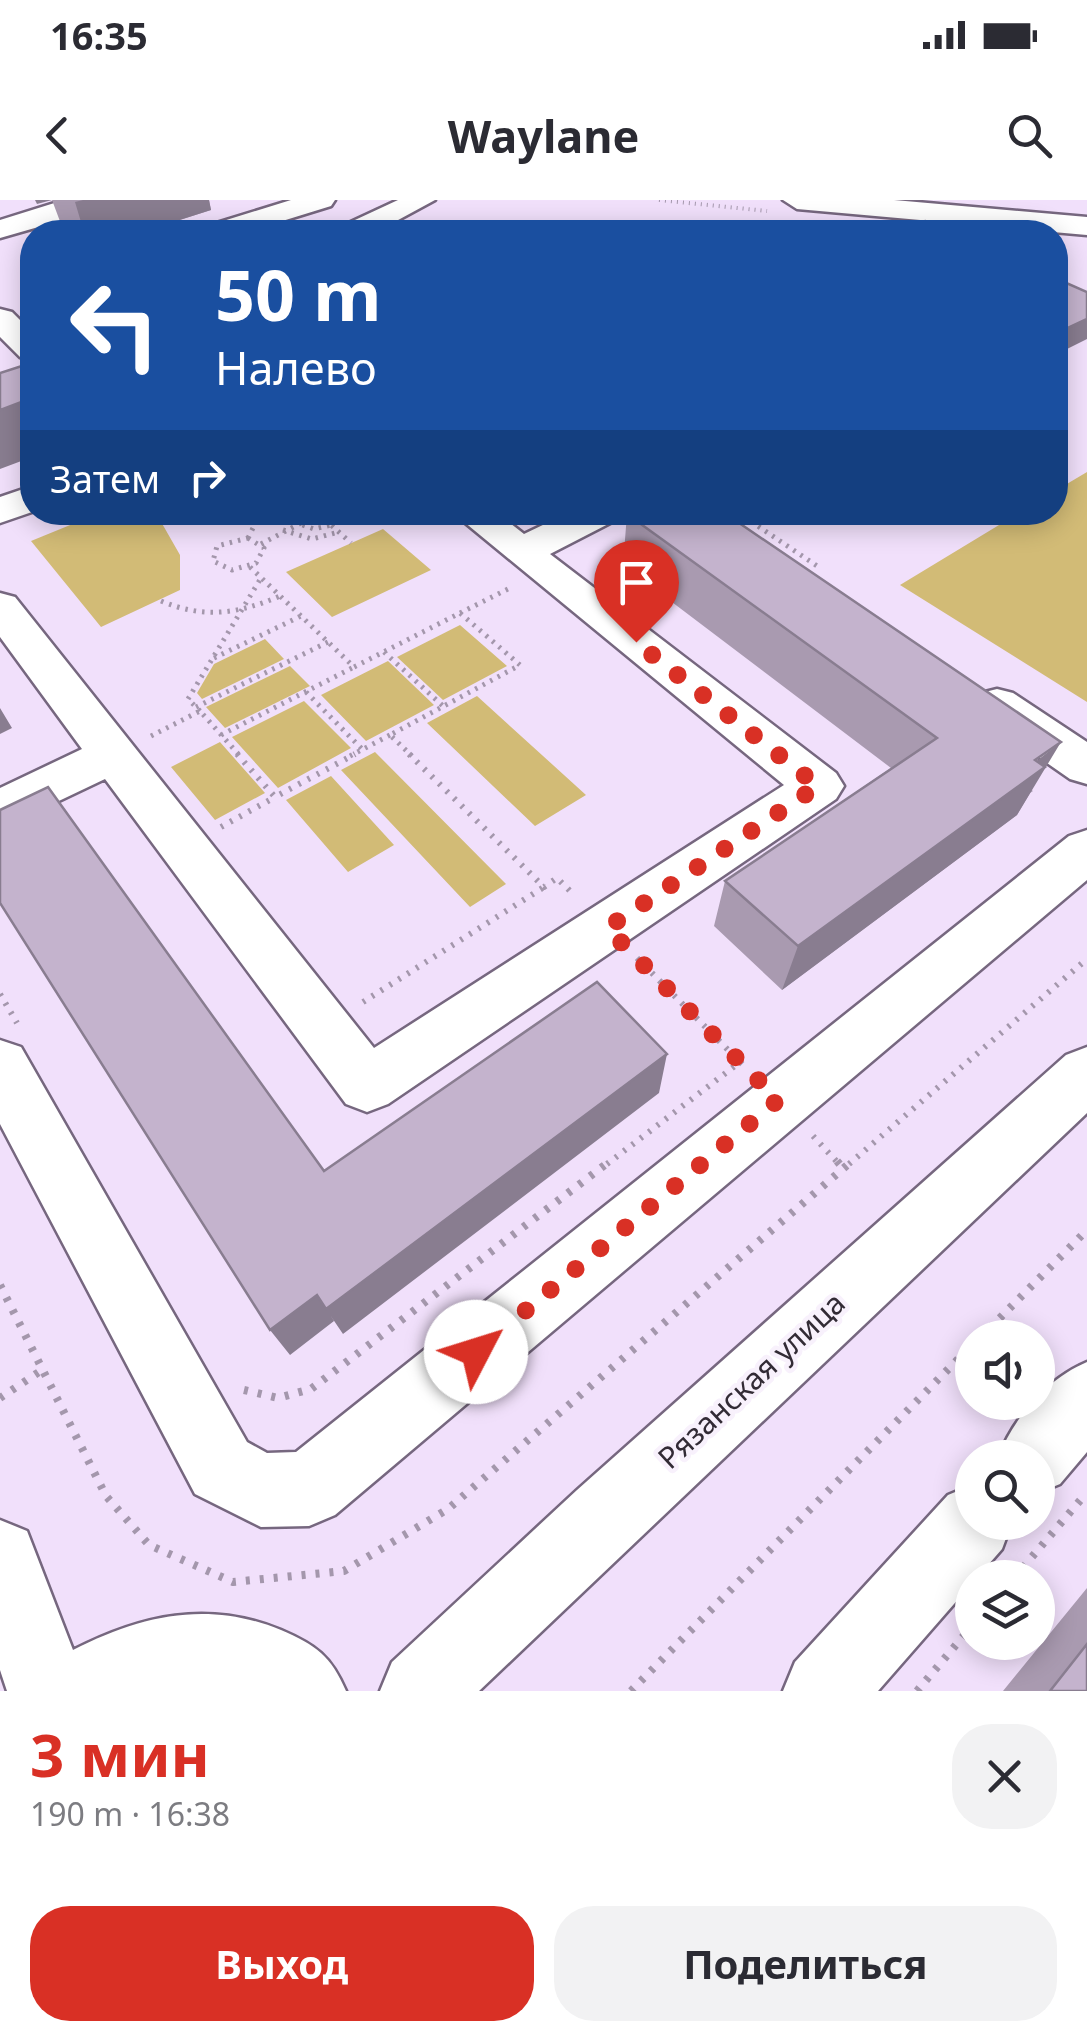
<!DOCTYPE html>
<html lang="ru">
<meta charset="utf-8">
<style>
body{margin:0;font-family:"Noto Sans",sans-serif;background:#f2f2f3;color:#2b2b33;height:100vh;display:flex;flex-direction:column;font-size:38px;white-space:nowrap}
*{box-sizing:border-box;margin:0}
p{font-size:32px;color:#7c7c81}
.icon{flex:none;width:55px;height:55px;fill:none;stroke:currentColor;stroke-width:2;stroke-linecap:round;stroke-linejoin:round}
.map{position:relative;height:1491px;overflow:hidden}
.side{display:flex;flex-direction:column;background:#fff;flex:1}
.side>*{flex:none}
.guide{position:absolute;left:20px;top:20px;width:1048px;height:305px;border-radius:40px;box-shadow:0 5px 25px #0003;background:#1a4fa0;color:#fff;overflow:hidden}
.tools{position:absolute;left:955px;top:1120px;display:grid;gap:20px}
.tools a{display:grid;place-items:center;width:100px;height:100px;border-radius:50%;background:#fff;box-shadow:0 5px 25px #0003;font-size:50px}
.pin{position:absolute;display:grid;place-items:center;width:85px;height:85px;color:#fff;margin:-102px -42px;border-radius:50% 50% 50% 0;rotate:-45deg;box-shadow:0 0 10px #0007}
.pin .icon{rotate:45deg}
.me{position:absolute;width:110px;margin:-55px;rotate:50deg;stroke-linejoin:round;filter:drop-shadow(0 0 8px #0008)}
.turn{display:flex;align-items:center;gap:35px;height:210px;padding:0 30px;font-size:45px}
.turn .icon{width:130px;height:130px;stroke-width:2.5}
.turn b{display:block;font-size:70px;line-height:85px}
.then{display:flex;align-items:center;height:95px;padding:0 30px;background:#0003;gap:20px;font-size:38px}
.round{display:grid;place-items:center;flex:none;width:105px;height:105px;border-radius:40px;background:#f2f2f3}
.headline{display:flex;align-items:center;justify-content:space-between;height:170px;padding:0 30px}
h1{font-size:60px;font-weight:700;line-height:75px;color:#d93025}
.action{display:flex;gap:20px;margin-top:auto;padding:20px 30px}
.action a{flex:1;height:115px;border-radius:40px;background:#d93025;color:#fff;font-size:40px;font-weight:700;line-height:115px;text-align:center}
.action a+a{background:#f2f2f3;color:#2b2b33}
.status{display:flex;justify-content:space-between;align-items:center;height:70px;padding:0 50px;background:#fff;direction:ltr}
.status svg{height:28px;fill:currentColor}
header{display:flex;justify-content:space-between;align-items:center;height:130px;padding:0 30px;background:#fff;font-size:45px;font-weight:700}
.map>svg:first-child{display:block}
.green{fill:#d2bb76}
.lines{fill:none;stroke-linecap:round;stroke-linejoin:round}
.minor-casing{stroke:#76677f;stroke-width:5}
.path-far3{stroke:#a497ac;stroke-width:4;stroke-dasharray:1 5;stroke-linecap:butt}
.path-far2{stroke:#a497ac;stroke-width:5;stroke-dasharray:2.5 6;stroke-linecap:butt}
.path-far1{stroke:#a497ac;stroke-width:6;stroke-dasharray:2.5 8;stroke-linecap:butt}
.path{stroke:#a497ac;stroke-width:8;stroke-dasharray:4 10;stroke-linecap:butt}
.minor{fill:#fff;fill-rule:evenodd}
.wall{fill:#a99ab0}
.shaded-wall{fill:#897d90}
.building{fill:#c4b3cd;stroke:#897d90;stroke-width:2.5}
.route{stroke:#d93025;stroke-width:18;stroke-dasharray:0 32.4}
.labels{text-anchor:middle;stroke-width:9;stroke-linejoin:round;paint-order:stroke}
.near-street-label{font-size:30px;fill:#322b35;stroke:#f8f1fc}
</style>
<div class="status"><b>16:35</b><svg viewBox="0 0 49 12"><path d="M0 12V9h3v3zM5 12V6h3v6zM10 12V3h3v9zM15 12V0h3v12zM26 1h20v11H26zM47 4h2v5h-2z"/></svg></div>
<header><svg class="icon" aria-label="back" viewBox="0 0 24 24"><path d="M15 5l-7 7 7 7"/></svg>Waylane<svg class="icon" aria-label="search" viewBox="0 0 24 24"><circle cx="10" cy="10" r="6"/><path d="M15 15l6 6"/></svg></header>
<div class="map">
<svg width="1087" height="1491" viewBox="0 0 1087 1491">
<rect width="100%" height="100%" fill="#f1e0fb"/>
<!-- green -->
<path class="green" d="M1087,272V502L900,385L1019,313L1055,312V291Z
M102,312L156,313L180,355V390L101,427L31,341Z
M383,329L431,370L332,417L286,372Z
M460,425L507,466L443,500L397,457Z
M265,439L284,459L202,499L197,493L214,464Z
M388,461L434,505L366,541L321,495Z
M290,466L310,486L225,528L206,507Z
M477,496L586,595L535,626L427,523Z
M304,501L351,548L278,588L232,537Z
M220,542L265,593L215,620L171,567Z
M375,552L506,684L470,707L341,570Z
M331,576L394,645L348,672L286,600Z"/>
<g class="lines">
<!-- minor casing -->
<g class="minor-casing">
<path id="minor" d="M64,0H92L94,5L80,15L0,38V20Z
M291,0H335L331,6L247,32H203L207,26Z
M398,0H435L376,32H338L342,26Z
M783,0H894L1087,17V35L797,9Z
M0,109L12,112L32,132V160L20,157L0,137Z
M32,286V312L0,323V297Z
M452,312H496L524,334L570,312H621L616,320L550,354L836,573L844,586L836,599L388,904L367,912L346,904L105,579L0,629V588L82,549L0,437V393L15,397L374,848L784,585Z
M997,489L1013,493L1087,542V584L1070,579L981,517L974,505L981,493Z
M1087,630V680L335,1315L309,1326L261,1327L195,1294L0,924V840L21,847L247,1242L267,1253L296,1252L1069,636Z
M1087,847V913L479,1491H380L392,1462L577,1290L1066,855Z
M1087,1162V1252L1060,1284L1038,1293V1258H998C1014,1217 1047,1179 1087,1162Z
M972,1285V1322H1012L1002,1349L878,1491H783L795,1462L948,1295Z
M0,1320L27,1331L73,1450C141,1415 208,1400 281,1430C316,1445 331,1456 346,1491H7L0,1470Z"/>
</g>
<!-- path-far3 -->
<path class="path-far3" d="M659,0L767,11"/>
<!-- path-far2 -->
<path class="path-far2" d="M295,312L297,323L314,329L331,325
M737,312L820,368
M319,314L351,343
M283,330L312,339L339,332
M248,338L264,348L256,363L232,370L213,361L217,346Z
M248,338L261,312
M261,344L322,312
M250,367L354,467L460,413L520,465L390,535L412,556
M161,401C204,419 238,414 280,396
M460,413L510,388
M384,452L443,506
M214,458L301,416
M306,492L363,550
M196,507L328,442
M200,511L188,499L261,378
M221,535L354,467
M151,536L200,511L240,556
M350,556L390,535"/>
<!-- path-far1 -->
<path class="path-far1" d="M237,554L275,597L355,554
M409,554L544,687L557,678L575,696
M221,627L275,597
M637,758L745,867
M0,794L17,823
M363,802L544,687
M813,936L839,964
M607,964L740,862
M849,964L1087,759"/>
<!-- path -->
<path class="path" d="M837,961L843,968
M0,1085L106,1296L149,1345L233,1382L344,1371L448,1309L852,961
M980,1138L1087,1030
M244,1190L278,1198L311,1189L610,961
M0,1198L42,1170
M1014,1378L1083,1297
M631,1491L972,1145
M917,1491L972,1426"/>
<!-- minor -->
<use href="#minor" class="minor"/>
</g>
<!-- wall -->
<path class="wall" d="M52,0H209L211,10L142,32H70L61,24Z
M627,314L1033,591L1030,593L1017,615L782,790L714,726L725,681L891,568L623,365Z
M1087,1388V1491H1003Z"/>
<!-- shaded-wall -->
<path class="shaded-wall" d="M35,0H52L37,4Z
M83,0H209L211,10L142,32H84L75,2Z
M1087,119V139L1055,155V134Z
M32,198V257L0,269V210Z
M0,508L12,528L0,534Z
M1061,542L1017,615L782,790L798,746Z
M667,854L659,893L343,1134L326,1109Z
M317,1095L334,1121L290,1155L270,1130Z"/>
<!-- building -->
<path class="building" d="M925,21L952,32H898Z
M1055,78L1087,92V119L1055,134Z
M25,165L32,173V198L0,210V173Z
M630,312H723L1061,542L1035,560L1045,567L798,746L725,681L937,538L627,314Z
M48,587L324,971L597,782L667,854L326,1109L317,1095L270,1130L0,703V610Z
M1087,1444V1491H1050Z"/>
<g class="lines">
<!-- route -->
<path class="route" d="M476,1152L778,900L607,728L818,586L636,442"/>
</g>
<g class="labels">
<!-- near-street labels -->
<g class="near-street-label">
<text transform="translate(752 1181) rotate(-43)" y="10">Рязанская улица</text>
</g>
</g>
</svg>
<div class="tools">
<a><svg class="icon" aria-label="sound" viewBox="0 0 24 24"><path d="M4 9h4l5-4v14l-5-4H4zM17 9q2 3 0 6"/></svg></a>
<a><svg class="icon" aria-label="search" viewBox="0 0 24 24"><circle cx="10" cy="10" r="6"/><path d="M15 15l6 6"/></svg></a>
<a><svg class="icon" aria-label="layers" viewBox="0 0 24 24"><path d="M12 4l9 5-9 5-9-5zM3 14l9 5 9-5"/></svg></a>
</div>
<div class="pin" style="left:636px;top:442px;background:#d93025"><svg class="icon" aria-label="arrive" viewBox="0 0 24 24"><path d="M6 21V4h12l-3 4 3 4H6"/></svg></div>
<svg class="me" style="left:476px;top:1152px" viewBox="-20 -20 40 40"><circle r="19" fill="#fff"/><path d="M0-13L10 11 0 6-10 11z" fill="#d93025"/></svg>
<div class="guide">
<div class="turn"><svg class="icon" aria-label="left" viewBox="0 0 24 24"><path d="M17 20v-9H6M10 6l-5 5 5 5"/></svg><div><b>50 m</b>Налево</div></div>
<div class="then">Затем<svg class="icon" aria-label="right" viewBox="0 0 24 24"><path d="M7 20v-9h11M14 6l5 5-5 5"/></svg></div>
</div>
</div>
<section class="side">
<div class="headline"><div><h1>3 мин</h1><p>190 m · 16:38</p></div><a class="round"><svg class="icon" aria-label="close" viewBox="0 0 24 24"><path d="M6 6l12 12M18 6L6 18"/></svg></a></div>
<div class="action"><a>Выход</a><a>Поделиться</a></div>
</section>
